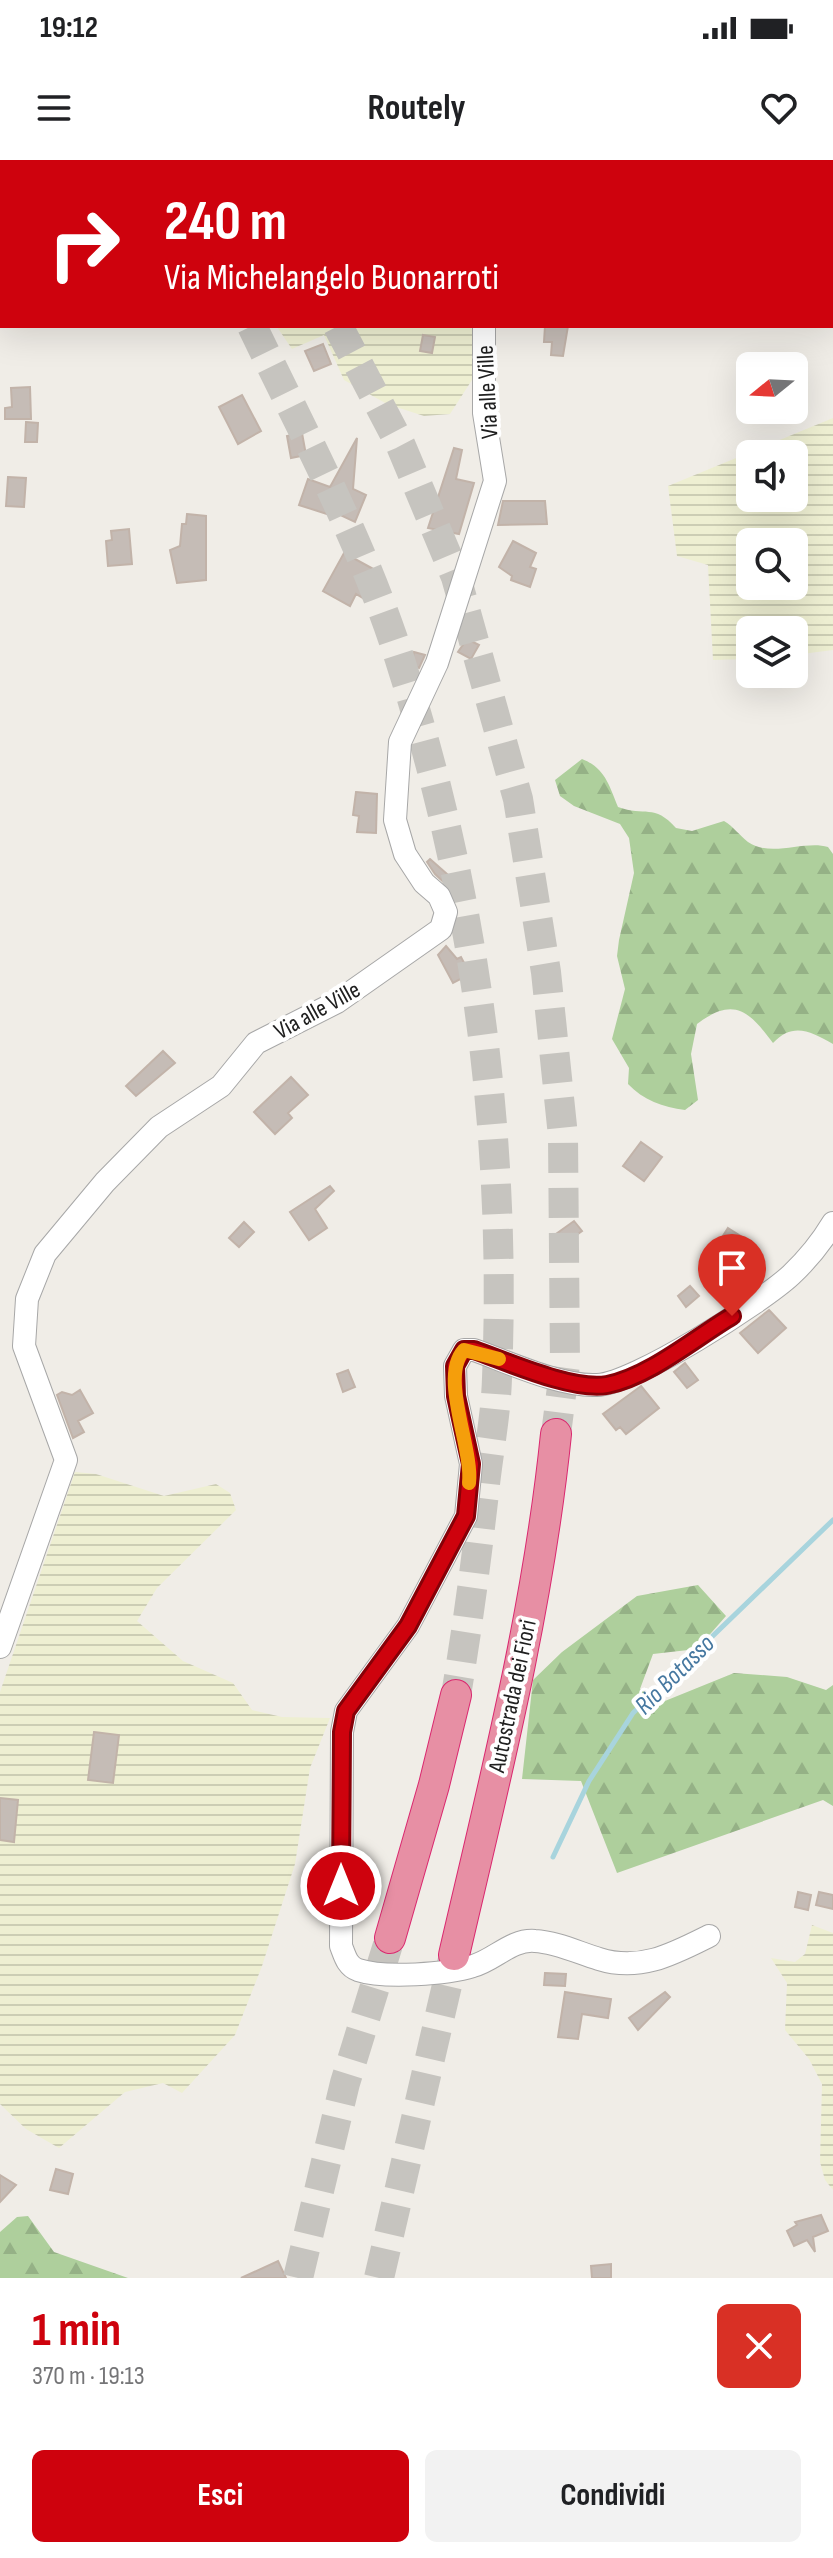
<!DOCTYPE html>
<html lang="it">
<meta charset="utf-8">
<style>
body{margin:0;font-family:"Sofia Sans Condensed",sans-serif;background:#f2f2f2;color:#202124;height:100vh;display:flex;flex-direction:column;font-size:30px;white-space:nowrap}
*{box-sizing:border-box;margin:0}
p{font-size:26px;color:#757577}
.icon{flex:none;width:44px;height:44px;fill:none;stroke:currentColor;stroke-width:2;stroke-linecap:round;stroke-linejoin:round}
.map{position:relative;height:2118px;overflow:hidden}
.sheet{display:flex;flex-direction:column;background:#fff;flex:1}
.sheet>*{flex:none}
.banner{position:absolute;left:0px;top:0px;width:834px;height:168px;box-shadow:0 8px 32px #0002;background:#ce020d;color:#fff;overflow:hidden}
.needle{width:52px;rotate:252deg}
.tools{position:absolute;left:736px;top:192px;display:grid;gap:16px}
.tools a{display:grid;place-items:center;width:72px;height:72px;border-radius:12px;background:#fff;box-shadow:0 8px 32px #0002;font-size:40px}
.pin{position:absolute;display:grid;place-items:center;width:68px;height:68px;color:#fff;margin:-82px -34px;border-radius:50% 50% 50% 0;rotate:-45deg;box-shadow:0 0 8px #0007}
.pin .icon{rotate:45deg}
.me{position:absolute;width:88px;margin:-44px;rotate:0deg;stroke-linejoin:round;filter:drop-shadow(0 0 6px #0008)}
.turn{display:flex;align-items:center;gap:28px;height:168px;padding:0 32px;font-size:36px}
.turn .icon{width:104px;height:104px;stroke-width:2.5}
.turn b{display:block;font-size:56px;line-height:68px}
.round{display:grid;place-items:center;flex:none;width:84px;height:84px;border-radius:12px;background:#f2f2f2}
.overview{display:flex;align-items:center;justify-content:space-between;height:136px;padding:0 32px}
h1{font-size:48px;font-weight:700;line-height:60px;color:#ce020d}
.cta{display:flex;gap:16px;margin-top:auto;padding:16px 32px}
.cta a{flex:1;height:92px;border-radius:12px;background:#ce020d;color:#fff;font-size:32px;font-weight:700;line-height:92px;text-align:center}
.cta a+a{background:#f2f2f2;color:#202124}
.status{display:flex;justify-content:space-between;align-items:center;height:56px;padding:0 40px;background:#fff;direction:ltr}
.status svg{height:22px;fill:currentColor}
header{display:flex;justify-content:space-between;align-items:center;height:104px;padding:0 32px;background:#fff;font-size:36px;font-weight:700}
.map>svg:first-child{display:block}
.farmland{fill:url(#farmland-rules);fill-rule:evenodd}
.forest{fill:url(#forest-firs)}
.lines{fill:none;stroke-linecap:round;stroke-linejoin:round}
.stream{stroke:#a8d4dd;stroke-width:5}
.building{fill:#c5bcb6;stroke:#c2b3a9;stroke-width:2}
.highway-tunnel{stroke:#c6c4bf;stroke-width:30;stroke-dasharray:30 15;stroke-linecap:butt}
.minor-casing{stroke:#a7a7a7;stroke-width:24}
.highway-casing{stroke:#da286f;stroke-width:32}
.minor{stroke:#fff;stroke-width:22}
.highway{stroke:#e78fa4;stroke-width:30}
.route-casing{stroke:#860108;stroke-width:20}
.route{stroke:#ce020d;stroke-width:14}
.slow{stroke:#f59e0b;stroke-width:14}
.labels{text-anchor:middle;stroke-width:8;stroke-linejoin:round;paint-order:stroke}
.street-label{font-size:24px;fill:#202020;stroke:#fff}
.water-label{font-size:26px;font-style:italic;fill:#4678a0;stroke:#fff}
</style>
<div class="status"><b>19:12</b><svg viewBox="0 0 49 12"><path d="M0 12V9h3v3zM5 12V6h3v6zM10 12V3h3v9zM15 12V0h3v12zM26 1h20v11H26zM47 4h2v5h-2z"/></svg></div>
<header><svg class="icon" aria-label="menu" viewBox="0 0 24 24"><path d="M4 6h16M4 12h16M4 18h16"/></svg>Routely<svg class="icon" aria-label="heart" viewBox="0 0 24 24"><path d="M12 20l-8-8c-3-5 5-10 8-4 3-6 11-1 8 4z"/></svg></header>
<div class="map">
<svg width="833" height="2118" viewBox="0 0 833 2118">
<defs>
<pattern id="farmland-rules" width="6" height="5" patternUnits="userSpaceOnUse" patternTransform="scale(2)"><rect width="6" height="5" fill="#eeefd2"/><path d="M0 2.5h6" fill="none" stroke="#cccdb4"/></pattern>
<pattern id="forest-firs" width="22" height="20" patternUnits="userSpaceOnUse" patternTransform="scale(2)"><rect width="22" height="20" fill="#aecf9c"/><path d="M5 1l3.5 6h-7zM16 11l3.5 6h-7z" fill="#95b186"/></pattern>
</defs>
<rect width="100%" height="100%" fill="#f0ede7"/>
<!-- farmland -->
<path class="farmland" d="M263,166H473L472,220L450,254L424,256L387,244L344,220L324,175L292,189L277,167Z
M833,258V490L794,495V470H750V499L713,500L708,405L677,396L668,326ZM794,294V338H750V294ZM750,382H794V426H750Z
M75,1312L96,1314L164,1336L216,1324L230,1333L236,1350L157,1428L137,1461L183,1501L233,1523L252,1550L282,1557L330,1558L310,1608L295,1704L262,1806L235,1875L182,1933L163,1923L125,1932L59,1988L26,1969L0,1944V1532Z
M812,1765L833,1773V2030L825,2020L820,2002L822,1924L809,1899L785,1870L787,1823L771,1798L795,1802L805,1794Z"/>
<!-- forest -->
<path class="forest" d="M582,599C605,608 609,625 618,647C645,657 654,643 676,668L692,671L724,661C734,667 739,675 748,682C771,698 804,680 828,687L833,694V884C810,871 793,862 773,883C749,851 734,836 697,864L691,894L698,940L685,950C663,947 643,940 628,924L629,908L612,879L625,829L617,796L619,780L634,713L629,678L620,664L574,646L560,636L555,620Z
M698,1425L726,1456L697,1489L653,1494L640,1529L660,1543L734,1513L787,1517L826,1530L833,1525V1646L823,1640L617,1713L581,1621L522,1619L533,1520L562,1492L637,1436Z
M28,2056L54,2092L128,2118H0V2072L17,2057Z"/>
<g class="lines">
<!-- stream -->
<path class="stream" d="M553,1697L589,1621L633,1553L833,1360"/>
</g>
<!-- building -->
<path class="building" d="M545,166H568L563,196L551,195L552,182H544Z
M423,175L435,177L432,193L420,191Z
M323,184L331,204L314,211L305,191Z
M30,227L31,259H5V248L12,247L11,228Z
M242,235L261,271L238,284L219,247Z
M26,262L38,263L37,282H25Z
M302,273L306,295L291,298L287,276Z
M357,278L353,329L366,335L355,362L332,351L330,355L299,345L308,319L330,327Z
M454,288L462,290L456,319L474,323L459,374L428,368Z
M8,317L26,318L24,347L6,346Z
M503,341H545L547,364L498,365Z
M187,354L206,356V420L177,423L170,390L180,386L182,364H186Z
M129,369L132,404L108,406L106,381L112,380L111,371Z
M513,381L536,393L530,407L536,409L530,427L511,420L512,416L499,407Z
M344,393L377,411L363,438L356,434L350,446L323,431Z
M467,479L479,485L471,499L458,492Z
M414,492L425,495L419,508L411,505Z
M356,632L377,634L376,673L357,672L359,656L353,655Z
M430,699L455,721L449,727L435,714L427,702Z
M446,786L457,799L461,797L470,814L453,823L438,795Z
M163,891L175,903L136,936L126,926Z
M291,917L308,935L288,953L292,958L275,974L254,952Z
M641,982L662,997L644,1021L623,1006Z
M330,1026L334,1031L315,1049L327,1068L309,1080L290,1052Z
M574,1061L582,1071L564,1084L556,1074Z
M244,1062L254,1072L239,1087L229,1078Z
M728,1068L755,1085L737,1113L707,1101Z
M690,1126L699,1136L686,1147L678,1136Z
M769,1150L786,1168L758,1193L740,1173Z
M685,1203L698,1220L687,1228L674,1212Z
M348,1210L355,1227L343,1232L337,1214Z
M641,1226L659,1248L626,1274L620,1267L616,1270L603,1254Z
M80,1230L93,1253L78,1261L84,1272L73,1278L57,1235L62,1232L72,1235Z
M94,1572L119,1575L113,1623L88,1620Z
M0,1638L18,1640L14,1682L0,1680Z
M798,1732L811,1735L808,1750L795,1747Z
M819,1732L833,1735V1749L816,1745Z
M545,1813L566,1814L565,1826L544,1825Z
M565,1832L611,1839L608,1858L582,1854L578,1879L558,1877Z
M665,1832L670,1837L638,1870L629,1858Z
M56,2009L73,2014L68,2034L50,2030Z
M0,2015L16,2025L0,2042Z
M821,2055L828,2071L813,2077L815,2092L807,2080L794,2086L787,2071L797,2065L795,2062Z
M278,2101L286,2118H241Z
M611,2104V2118H592L591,2106Z"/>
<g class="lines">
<!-- highway-tunnel -->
<path class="highway-tunnel" d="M141,0L142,2
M245,0L246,2
M252,166C304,274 362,382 399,497C474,730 507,973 497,1218C496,1253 489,1289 485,1324C477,1395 468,1464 456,1535
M338,166L401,286L456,417L518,639L546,812L563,976L565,1204L556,1274
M298,2118L345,1923L390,1778
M379,2118L454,1795"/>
<!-- minor casing -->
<g class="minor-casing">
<path id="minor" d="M333,0L334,2
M0,1487L66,1300L24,1186L27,1139L45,1094L105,1022L159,967L221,926L256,883L337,842L441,769L446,752L439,736L424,723L405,694L395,660L400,582L437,503L495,321L484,253V166
M709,1776C673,1794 640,1812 599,1799C579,1793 556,1782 535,1781C511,1779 495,1800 473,1806C447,1814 385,1819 358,1810C347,1806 345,1796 341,1786L342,1572L346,1551L408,1466L466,1356L471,1304L456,1236L455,1206L464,1190H474C508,1202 561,1227 597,1225C634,1224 762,1142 791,1115C808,1099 821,1083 833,1063"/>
</g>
<!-- highway casing -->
<g class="highway-casing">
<path id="highway" d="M390,1778L434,1625L456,1535
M454,1795C494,1623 538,1451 556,1274"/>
</g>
<!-- minor -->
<use href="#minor" class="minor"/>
<!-- highway -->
<use href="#highway" class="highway"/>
</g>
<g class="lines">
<!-- route casing -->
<g class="route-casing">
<path id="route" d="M341,1726L342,1572L346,1551L408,1466L466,1356L471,1304L456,1236L455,1206L464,1190H474C508,1202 572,1231 607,1225C649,1217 695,1178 732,1156"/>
</g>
<!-- route -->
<use href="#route" class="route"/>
<!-- slow -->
<path class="slow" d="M469,1323C473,1287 439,1217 464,1190L499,1199"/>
</g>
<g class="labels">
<!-- street labels -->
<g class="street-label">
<text transform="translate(487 232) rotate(-93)" y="8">Via alle Ville</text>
<text transform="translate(317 850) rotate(-29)" y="8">Via alle Ville</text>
<text transform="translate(512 1536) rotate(-78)" y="8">Autostrada dei Fiori</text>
</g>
<!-- water labels -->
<g class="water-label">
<text transform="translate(674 1514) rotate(-45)" y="9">Rio Botasso</text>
</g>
</g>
</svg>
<div class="tools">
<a><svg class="needle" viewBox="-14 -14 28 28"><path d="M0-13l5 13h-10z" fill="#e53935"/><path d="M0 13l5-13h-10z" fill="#757577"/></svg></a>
<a><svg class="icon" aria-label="sound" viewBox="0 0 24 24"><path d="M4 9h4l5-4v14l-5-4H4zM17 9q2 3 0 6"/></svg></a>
<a><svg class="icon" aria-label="search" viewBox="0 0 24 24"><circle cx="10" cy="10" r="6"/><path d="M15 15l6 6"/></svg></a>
<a><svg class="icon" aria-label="layers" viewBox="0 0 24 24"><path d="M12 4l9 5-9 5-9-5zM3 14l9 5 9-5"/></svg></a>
</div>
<div class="pin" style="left:732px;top:1156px;background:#d93025"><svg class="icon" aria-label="arrive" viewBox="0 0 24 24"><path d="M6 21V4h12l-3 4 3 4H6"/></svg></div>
<svg class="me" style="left:341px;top:1726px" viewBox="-20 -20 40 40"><circle r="17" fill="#ce020d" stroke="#fff" stroke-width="3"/><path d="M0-11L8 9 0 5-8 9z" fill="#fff"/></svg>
<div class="banner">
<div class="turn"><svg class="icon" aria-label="right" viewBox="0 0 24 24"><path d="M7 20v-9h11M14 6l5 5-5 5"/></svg><div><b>240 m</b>Via Michelangelo Buonarroti</div></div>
</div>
</div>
<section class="sheet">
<div class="overview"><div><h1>1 min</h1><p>370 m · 19:13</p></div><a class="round" style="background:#d93025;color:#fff"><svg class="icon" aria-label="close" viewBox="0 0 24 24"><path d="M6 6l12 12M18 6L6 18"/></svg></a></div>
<div class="cta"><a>Esci</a><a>Condividi</a></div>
</section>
